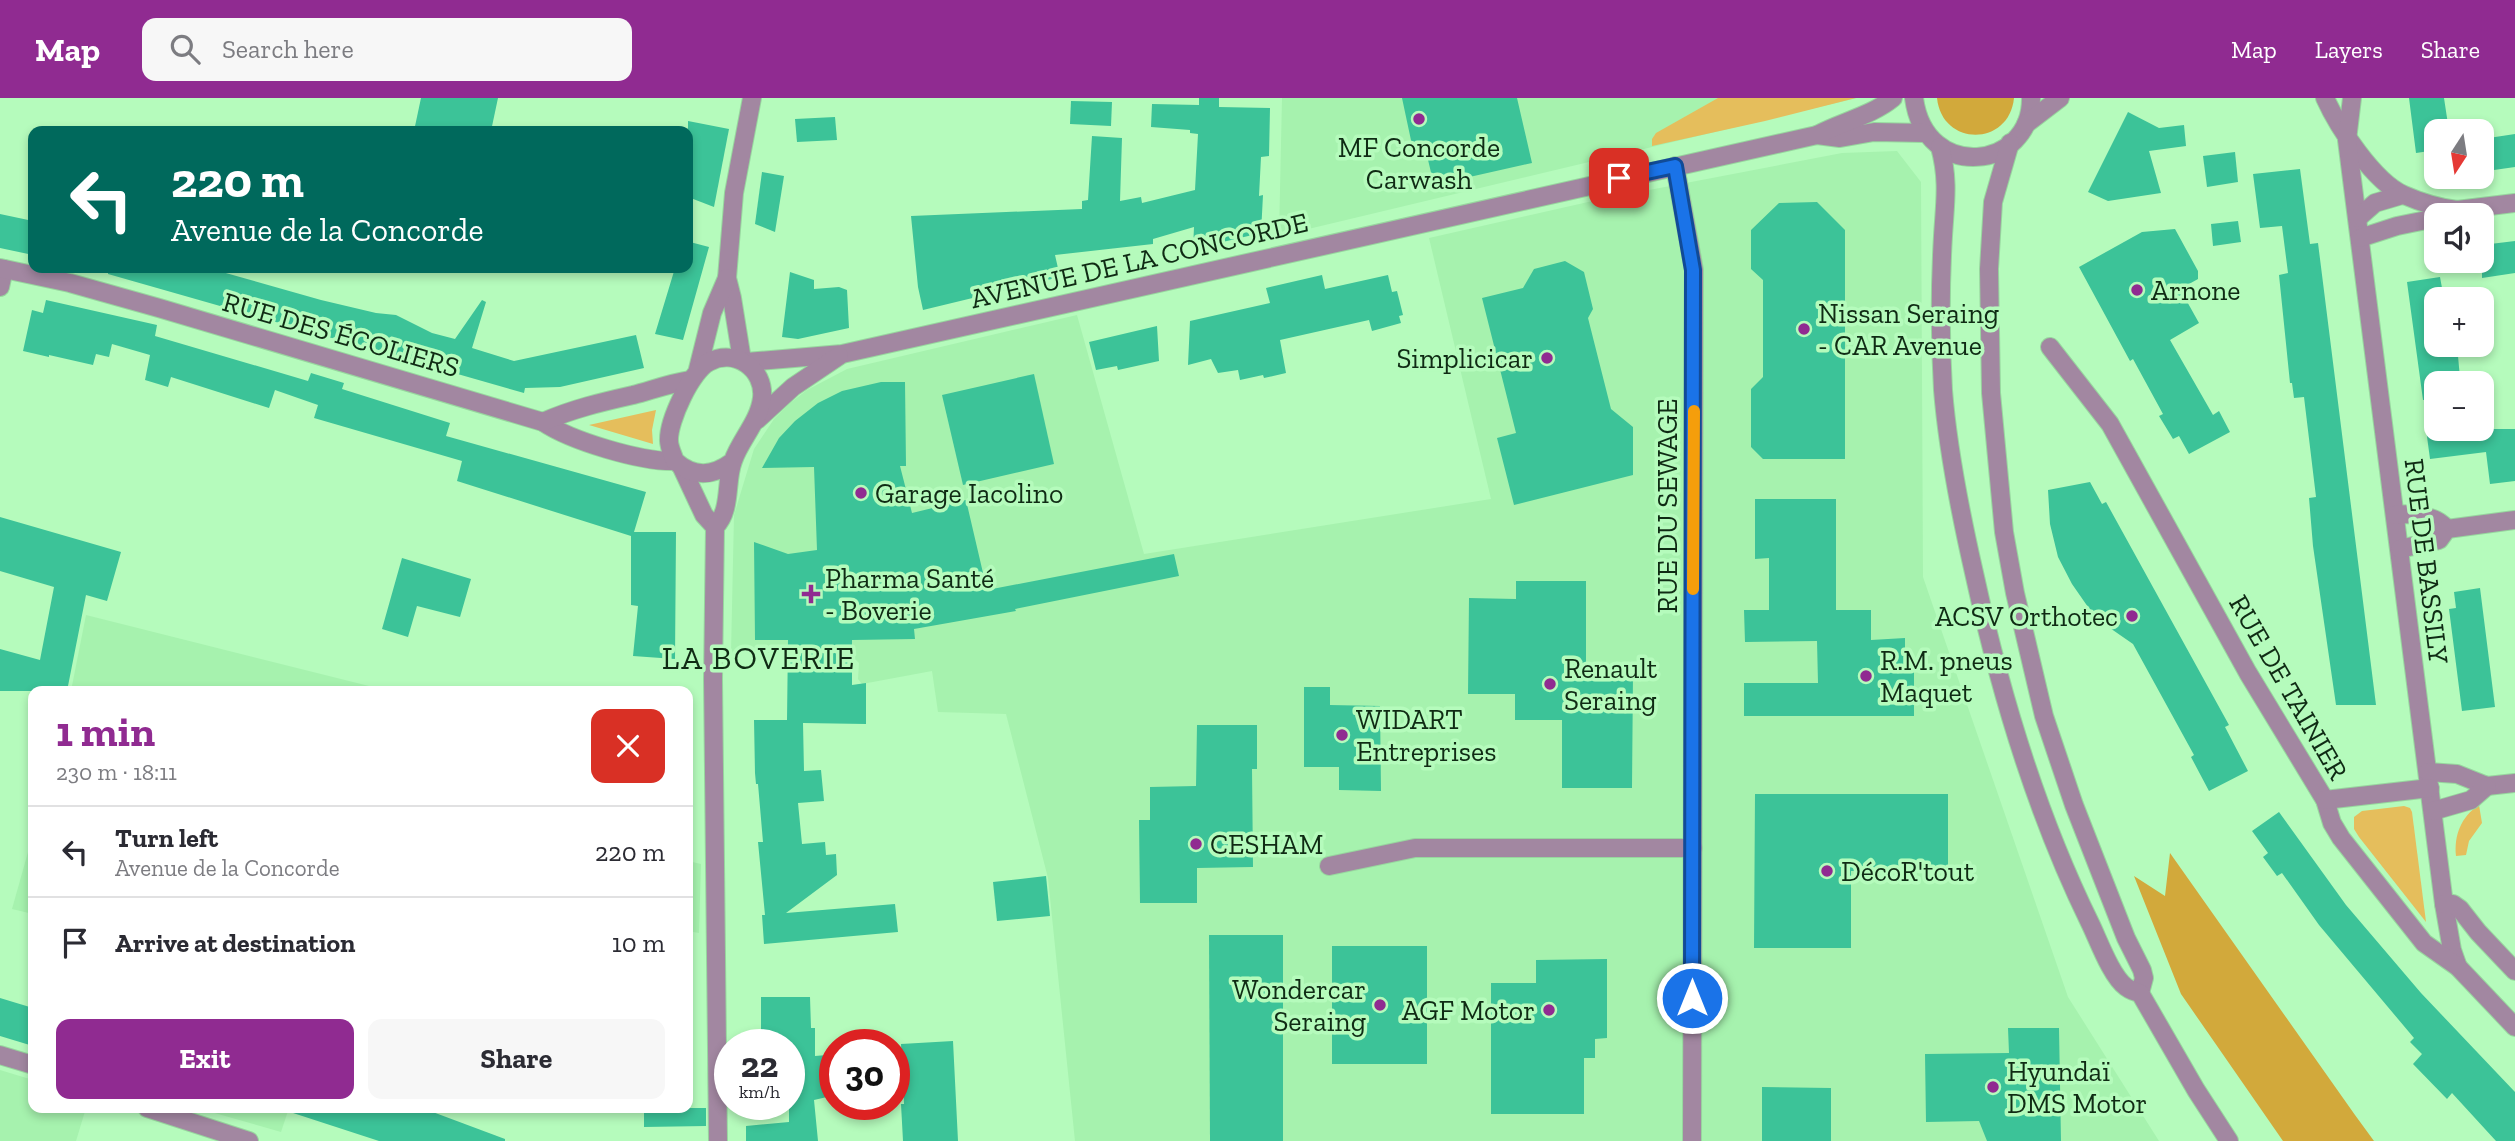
<!DOCTYPE html>
<html lang="en">
<head>
<meta charset="utf-8">
<style>
  body { margin:0; font-family:"Zilla Slab",serif; background:#f7f7f7; color:#2b2b33; height:100vh; display:flex; flex-direction:column; font-size:26px; white-space:nowrap }
  * { box-sizing:border-box; margin:0 }
  p { font-size:23px; color:#7c7c81 }
  .icon { flex:none; width:38px; height:38px; fill:none; stroke:currentColor; stroke-width:2; stroke-linecap:round; stroke-linejoin:round }
  .map { position:relative; flex:1; overflow:hidden }
  .panel { position:absolute; left:28px; top:588px; width:665px; height:427px; display:flex; flex-direction:column; background:#fff; border-radius:14px; box-shadow:0 4px 10px #0003 }
  .panel>* { flex:none }
  .top-card { position:absolute; left:28px; top:28px; width:665px; height:147px; border-radius:14px; box-shadow:0 4px 10px #0003; background:#00695c; color:#fff; overflow:hidden }
  .needle { width:46px; rotate:192deg }
  .fabs { position:absolute; left:2424px; top:21px; display:grid; gap:14px }
  .fabs a { display:grid; place-items:center; width:70px; height:70px; border-radius:14px; background:#fff; box-shadow:0 4px 10px #0003; font-size:35px }
  .speed { position:absolute; left:714px; top:931px; display:flex; gap:14px; font-size:35px; font-weight:700; text-align:center }
  .speed>* { display:grid; place-content:center; width:91px; height:91px; border-radius:50%; background:#fff; box-shadow:0 4px 10px #0003; line-height:1 }
  .speed small { font-size:18px; font-weight:400 }
  .speed .limit { border:10px solid #d22; background:#fff; color:#111 }
  .pin { position:absolute; display:grid; place-items:center; width:60px; height:60px; color:#fff; margin:-30px; border-radius:14px; box-shadow:0 4px 10px #0006 }
  .me { position:absolute; width:77px; margin:-38px; rotate:0deg; stroke-linejoin:round; filter:drop-shadow(0 0 5px #0008) }
  .turn { display:flex; align-items:center; gap:24px; height:147px; padding:0 28px; font-size:32px }
  .turn .icon { width:91px; height:91px; stroke-width:2.5 }
  .turn b { display:block; font-size:49px; line-height:60px }
  .round { display:grid; place-items:center; flex:none; width:74px; height:74px; border-radius:14px; background:#f7f7f7 }
  .headline { display:flex; align-items:center; justify-content:space-between; height:119px; padding:0 28px }
  h1 { font-size:42px; font-weight:800; line-height:52px; color:#902b91 }
  .primary-button { display:flex; gap:14px; margin-top:auto; padding:14px 28px }
  .primary-button a { flex:1; height:80px; border-radius:14px; background:#902b91; color:#fff; font-size:28px; font-weight:800; line-height:80px; text-align:center }
  .primary-button a+a { background:#f7f7f7; color:#2b2b33 }
  ul { padding:0; list-style:none }
  li { display:flex; align-items:center; gap:21px; height:91px; padding:0 28px; border-top:2px solid #e1e1e2 }
  li div { flex:1 }
  li b { display:block; font-size:26px }
  li em { font-style:normal }
  header { display:flex; align-items:center; gap:42px; box-sizing:border-box; height:98px; padding:0 35px; background:#902b91; color:#fff }
  header strong { font-size:33px }
  nav { display:flex; gap:38px; margin-inline-start:auto; font-size:24px }
  .search { width:490px; height:63px; background:#f7f7f7; display:flex; align-items:center; gap:18px; box-sizing:border-box; padding:0 24px; border-radius:14px; color:#7c7c81; font-size:26px }
  .map>svg:first-child { display:block }
  .built { fill:#a6f2ae }
  .green { fill:#e5be5c }
  .forest { fill:#d2a93b }
  .building { fill:#3cc398 }
  .lines { fill:none; stroke-linecap:round; stroke-linejoin:round }
  .minor-casing { stroke:#97d69e; stroke-width:20 }
  .tertiary-casing { stroke:#97d69e; stroke-width:20 }
  .minor { stroke:#a287a1; stroke-width:18 }
  .tertiary { stroke:#a287a1; stroke-width:18 }
  .route-casing { stroke:#114b97; stroke-width:18 }
  .route { stroke:#1a73e8; stroke-width:12 }
  .slow { stroke:#f59e0b; stroke-width:12 }
  .poi-dot { fill:#902b91; stroke:#b5fbbc; stroke-width:2.5 }
  .labels { text-anchor:middle; stroke-width:7; stroke-linejoin:round; paint-order:stroke }
  .poi-label { font-size:28px; fill:#0f2b14; stroke:#b5fbbc; text-anchor:start }
  .street-label { font-size:28px; fill:#0f2b14; stroke:#b5fbbc }
  .quarter-label { font-size:32px; letter-spacing:2px; fill:#0f2b14; stroke:#b5fbbc }
</style>
</head>
<body>
<header>
<strong>Map</strong>
<div class="search"><svg class="icon" aria-label="search" viewBox="0 0 24 24"><circle cx="10" cy="10" r="6"/><path d="M15 15l6 6"/></svg>Search here</div>
<nav><a>Map</a><a>Layers</a><a>Share</a></nav>
</header>
<div class="map">
<svg width="2515" height="1043" viewBox="0 0 2515 1043">
  <rect width="100%" height="100%" fill="#b5fbbc"/>
  <g class="built">
    <path d="M 1282,0 L 1857,0 L 1279,138 Z"/>
    <path d="M 1897,53 L 1921,84 L 1923,479 L 2068,899 L 2159,1043 L 1075,1043 L 1048,780 L 1006,616 L 938,614 L 932,573 L 862,586 L 858,581 L 859,565 L 854,560 L 820,555 L 731,555 L 734,417 L 754,351 L 774,321 L 789,306 L 807,292 L 847,271 L 1077,217 L 1144,456 L 1491,401 L 1429,140 L 1597,102 L 1842,55 Z"/>
    <path d="M 86,517 L 389,593 L 71,593 Z"/>
    <path d="M 28,754 L 33,754 L 33,816 L 12,811 Z"/>
    <path d="M 688,763 L 701,766 L 699,835 L 688,833 Z"/>
    <path d="M 0,972 L 33,982 L 33,1010 L 86,1010 L 76,1043 L 0,1043 Z"/>
    <path d="M 197,1010 L 289,1010 L 281,1034 Z"/>
  </g>
  <g class="green">
    <path d="M 1718,0 L 1856,0 L 1765,23 L 1652,48 L 1652,41 L 1656,35 Z"/>
    <path d="M 656,312 L 652,332 L 653,346 L 589,327 Z"/>
    <path d="M 2479,707 L 2482,725 L 2469,743 L 2466,757 L 2456,758 C 2454,737 2461,719 2479,707 Z"/>
    <path d="M 2404,708 L 2410,710 L 2412,714 L 2426,824 L 2359,739 L 2354,731 L 2354,719 L 2362,713 Z"/>
  </g>
  <g class="forest">
    <path d="M 1937,0 L 2014,0 C 2009,49 1942,49 1937,0 Z"/>
    <path d="M 2170,755 L 2355,1017 L 2374,1043 L 2283,1043 L 2181,896 L 2134,778 L 2165,798 Z"/>
  </g>
  <g class="building">
    <path d="M 421,0 L 498,0 L 491,33 L 414,33 Z"/>
    <path d="M 1199,0 L 1219,0 L 1219,9 L 1270,10 L 1269,58 L 1261,59 L 1259,98 L 1263,97 L 1261,135 L 1193,151 L 1194,129 L 1153,141 L 1153,146 L 1055,157 L 1060,179 L 923,212 L 918,189 L 911,118 L 1082,111 L 1082,103 L 1088,102 L 1092,38 L 1122,40 L 1120,103 L 1141,99 L 1142,105 L 1195,92 L 1198,36 L 1190,35 L 1190,32 L 1151,29 L 1152,6 L 1199,7 Z"/>
    <path d="M 1402,0 L 1517,0 L 1532,65 L 1434,87 L 1424,45 L 1412,47 Z"/>
    <path d="M 2409,0 L 2444,0 L 2449,33 L 2436,33 L 2436,52 L 2416,55 Z"/>
    <path d="M 1071,3 L 1112,4 L 1111,28 L 1070,26 Z"/>
    <path d="M 2128,14 L 2159,30 L 2184,27 L 2186,48 L 2149,53 L 2161,95 L 2108,103 L 2088,94 Z"/>
    <path d="M 835,19 L 837,42 L 797,44 L 795,21 Z"/>
    <path d="M 688,23 L 729,31 L 714,109 L 688,99 Z"/>
    <path d="M 2515,36 L 2515,69 L 2487,73 L 2486,66 L 2482,66 L 2482,41 Z"/>
    <path d="M 2235,54 L 2238,84 L 2207,89 L 2203,58 Z"/>
    <path d="M 2300,71 L 2310,146 L 2318,145 L 2376,607 L 2336,607 L 2313,448 L 2309,400 L 2316,399 L 2304,299 L 2294,300 L 2292,285 L 2290,285 L 2279,177 L 2288,175 L 2282,128 L 2260,130 L 2253,76 Z"/>
    <path d="M 762,74 L 784,78 L 775,134 L 755,126 Z"/>
    <path d="M 1817,104 L 1845,132 L 1845,361 L 1763,361 L 1751,349 L 1751,291 L 1763,279 L 1763,182 L 1751,171 L 1751,132 L 1779,105 Z"/>
    <path d="M 0,116 L 33,123 L 33,157 L 0,150 Z"/>
    <path d="M 2238,123 L 2241,144 L 2213,148 L 2211,126 Z"/>
    <path d="M 2175,131 L 2198,173 L 2198,181 L 2180,191 L 2199,225 L 2170,242 L 2213,317 L 2219,313 L 2230,334 L 2189,356 L 2179,338 L 2173,341 L 2159,318 L 2163,316 L 2133,261 L 2130,263 L 2079,169 L 2142,134 Z"/>
    <path d="M 2515,143 L 2515,175 L 2482,180 L 2482,147 Z"/>
    <path d="M 690,144 L 709,149 L 683,242 L 655,236 L 675,170 L 688,170 L 688,152 Z"/>
    <path d="M 1565,163 L 1584,174 L 1593,211 L 1588,220 L 1611,311 L 1633,329 L 1633,377 L 1514,407 L 1497,340 L 1516,335 L 1482,200 L 1523,190 L 1534,171 Z"/>
    <path d="M 108,170 L 208,170 L 321,202 L 376,215 L 396,217 L 432,235 L 455,241 L 482,202 L 486,204 L 472,250 L 514,263 L 636,237 L 644,270 L 560,289 L 525,290 L 524,295 L 108,176 Z"/>
    <path d="M 790,174 L 814,182 L 814,191 L 839,189 L 847,192 L 849,230 L 798,241 L 782,239 Z"/>
    <path d="M 1322,177 L 1325,191 L 1388,177 L 1392,194 L 1397,193 L 1403,217 L 1399,218 L 1401,225 L 1372,233 L 1369,222 L 1280,242 L 1286,275 L 1264,280 L 1263,277 L 1240,282 L 1238,272 L 1218,275 L 1211,261 L 1188,267 L 1190,223 L 1270,205 L 1266,190 Z"/>
    <path d="M 2440,179 L 2444,201 L 2436,201 L 2436,256 L 2450,255 L 2450,259 L 2458,258 L 2460,280 L 2453,281 L 2453,285 L 2436,285 L 2436,301 L 2423,302 L 2407,184 Z"/>
    <path d="M 46,202 L 157,227 L 155,238 L 308,283 L 311,275 L 344,285 L 342,291 L 450,325 L 446,338 L 646,394 L 634,434 L 676,434 L 675,561 L 633,558 L 638,508 L 631,507 L 631,438 L 457,383 L 462,363 L 314,320 L 318,307 L 275,292 L 269,310 L 171,279 L 168,289 L 145,282 L 150,257 L 112,246 L 109,259 L 96,256 L 93,267 L 49,257 L 49,259 L 23,253 L 32,212 L 43,215 Z"/>
    <path d="M 1157,228 L 1159,263 L 1118,272 L 1117,268 L 1096,272 L 1089,244 Z"/>
    <path d="M 1034,276 L 1054,366 L 963,387 L 942,297 Z"/>
    <path d="M 881,284 L 905,284 L 906,368 L 900,368 L 912,415 L 966,402 L 987,492 L 1174,456 L 1179,478 L 1015,511 L 1016,513 L 914,531 L 915,541 L 852,542 L 852,587 L 866,585 L 866,626 L 803,625 L 804,673 L 821,672 L 824,703 L 798,705 L 802,746 L 825,744 L 826,757 L 836,756 L 837,777 L 786,815 L 895,806 L 898,834 L 764,846 L 762,817 L 765,817 L 758,744 L 763,744 L 758,686 L 756,686 L 755,675 L 754,622 L 787,622 L 788,542 L 755,542 L 754,444 L 788,456 L 817,452 L 814,369 L 762,370 L 779,340 L 795,323 L 818,305 L 842,293 Z"/>
    <path d="M 2426,331 L 2515,331 L 2515,383 L 2490,386 L 2486,354 L 2430,361 Z"/>
    <path d="M 2090,384 L 2102,406 L 2106,404 L 2229,627 L 2225,629 L 2248,673 L 2209,693 L 2191,659 L 2194,657 L 2133,546 L 2107,528 L 2088,509 L 2072,486 L 2058,459 L 2050,426 L 2048,392 Z"/>
    <path d="M 1755,401 L 1836,401 L 1836,512 L 1871,512 L 1871,542 L 1905,540 L 1905,572 L 1914,572 L 1914,618 L 1744,618 L 1744,585 L 1818,585 L 1817,543 L 1745,544 L 1744,512 L 1769,512 L 1769,460 L 1755,461 Z"/>
    <path d="M 0,419 L 121,454 L 107,503 L 86,497 L 67,593 L 0,593 L 0,551 L 40,562 L 54,489 L 0,473 Z"/>
    <path d="M 402,460 L 471,481 L 460,519 L 417,508 L 408,539 L 382,531 Z"/>
    <path d="M 1516,483 L 1586,483 L 1586,576 L 1633,576 L 1632,690 L 1562,690 L 1562,622 L 1515,622 L 1515,596 L 1468,596 L 1469,500 L 1516,501 Z"/>
    <path d="M 2480,490 L 2495,609 L 2462,613 L 2449,511 L 2456,510 L 2454,494 Z"/>
    <path d="M 1304,589 L 1330,589 L 1330,607 L 1380,608 L 1381,693 L 1339,692 L 1339,669 L 1304,669 Z"/>
    <path d="M 1197,627 L 1257,627 L 1257,671 L 1252,671 L 1253,769 L 1197,770 L 1197,805 L 1140,805 L 1139,722 L 1150,722 L 1150,689 L 1196,688 Z"/>
    <path d="M 1755,696 L 1948,696 L 1948,773 L 1851,773 L 1851,850 L 1754,850 Z"/>
    <path d="M 2279,714 L 2346,807 L 2421,895 L 2515,994 L 2515,1043 L 2496,1043 L 2452,995 L 2447,1001 L 2413,966 L 2422,956 L 2410,944 L 2414,940 L 2319,827 L 2282,775 L 2277,778 L 2263,759 L 2268,755 L 2252,733 Z"/>
    <path d="M 1046,778 L 1050,818 L 997,823 L 993,784 Z"/>
    <path d="M 1209,837 L 1283,837 L 1283,1043 L 1210,1043 Z"/>
    <rect x="1332" y="848" width="95" height="118"/>
    <path d="M 1607,861 L 1607,940 L 1595,941 L 1595,960 L 1584,960 L 1584,1016 L 1491,1016 L 1491,885 L 1536,885 L 1536,862 Z"/>
    <path d="M 761,899 L 810,899 L 811,930 L 815,930 L 815,958 L 827,957 L 827,999 L 814,1002 L 818,1043 L 746,1043 L 746,1028 L 789,1024 L 789,947 L 761,947 Z"/>
    <path d="M 0,900 L 33,910 L 33,948 L 0,938 Z"/>
    <path d="M 2008,930 L 2059,930 L 2061,1043 L 1987,1043 L 1979,1023 L 1926,1024 L 1925,956 L 2009,955 Z"/>
    <path d="M 953,943 L 958,1043 L 903,1043 L 901,1006 L 904,1006 L 901,946 Z"/>
    <path d="M 1762,989 L 1831,990 L 1831,1043 L 1762,1043 Z"/>
    <path d="M 290,1010 L 422,1010 L 505,1041 L 505,1043 L 379,1043 L 290,1014 Z"/>
    <path d="M 644,1010 L 706,1010 L 706,1028 L 644,1029 Z"/>
  </g>
  <g class="lines">
    <g class="minor-casing">
      <g id="minor">
        <path d="M 2325,0 C 2338,29 2374,84 2404,97 C 2420,104 2440,110 2457,112"/>
        <path d="M 2352,0 L 2347,42 L 2444,806 L 2452,852 L 2458,869"/>
        <path d="M 1675,68 L 1694,172 L 1692,1043"/>
        <path d="M 2446,117 L 2457,112 L 2515,105"/>
        <path d="M 2358,120 L 2375,105 L 2402,97"/>
        <path d="M 2360,140 L 2397,128 L 2436,120"/>
        <path d="M 0,189 L 4,171"/>
        <path d="M 2050,249 L 2110,326 L 2248,575 L 2325,702 L 2332,725 L 2341,740 L 2424,845 L 2458,869 L 2515,929"/>
        <path d="M 2395,417 C 2413,415 2436,417 2447,431"/>
        <path d="M 2400,451 L 2439,442 L 2447,431 L 2515,422"/>
        <path d="M 2428,674 L 2457,676 L 2487,688 L 2515,685"/>
        <path d="M 2325,702 L 2430,690"/>
        <path d="M 2433,713 L 2471,702 L 2487,688"/>
        <path d="M 1329,768 L 1415,750 L 1693,750"/>
        <path d="M 2444,806 L 2453,806 L 2460,811 L 2478,834 L 2515,873"/>
      </g>
    </g>
    <g class="tertiary-casing">
      <g id="tertiary">
        <path d="M 1914,0 C 1925,85 2032,72 2031,0"/>
        <path d="M 2026,26 L 2060,0"/>
        <path d="M 1817,37 L 1840,40 L 1874,34 L 1925,35"/>
        <path d="M 2010,45 L 1993,104 L 1989,171 L 1991,295 L 2004,434 L 2015,495 L 2044,618 L 2074,707 L 2126,840 L 2142,872 L 2144,880 L 2140,895"/>
        <path d="M 1940,49 C 1949,82 1945,105 1943,138 C 1940,189 1940,241 1943,292 C 1948,355 1961,418 1975,479 C 2001,598 2036,715 2090,825 C 2098,841 2111,878 2126,889 C 2130,892 2135,894 2140,895 L 2196,992 L 2229,1043"/>
        <path d="M 0,170 L 70,185 L 159,210 L 543,324 C 571,343 641,364 675,363"/>
        <path d="M 742,262 L 732,200 L 727,180 L 734,95 L 752,0"/>
        <path d="M 746,264 L 842,256 L 1817,37 C 1841,24 1873,17 1893,0"/>
        <path d="M 698,271 L 712,215 L 727,180"/>
        <path d="M 757,322 L 793,289 L 839,258"/>
        <path d="M 543,324 C 572,311 602,304 633,297 C 652,292 671,285 691,282"/>
        <path d="M 682,370 L 704,417 L 715,429"/>
        <path d="M 0,957 L 33,967"/>
        <path d="M 147,1010 L 249,1043"/>
        <path d="M 718,1043 L 713,581 L 715,429 C 732,412 725,384 733,363 C 740,342 759,324 762,300 C 765,271 735,250 709,264 C 692,272 668,323 669,343 C 669,349 673,357 675,363 C 694,380 713,378 732,364"/>
      </g>
    </g>
    <use href="#minor" class="minor"/>
    <use href="#tertiary" class="tertiary"/>
  </g>
  <g class="lines">
    <g class="route-casing">
      <path id="route" d="M 1619,80 L 1675,68 L 1693,172 L 1692,900"/>
    </g>
    <use href="#route" class="route"/>
    <path class="slow" d="M 1693,491 L 1694,313"/>
  </g>
  <g class="poi-dot">
    <circle cx="1419" cy="21" r="7"/>
    <circle cx="2137" cy="192" r="7"/>
    <circle cx="1804" cy="231" r="7"/>
    <circle cx="1547" cy="260" r="7"/>
    <circle cx="861" cy="395" r="7"/>
    <path d="M807.5 485.5h7v7h7v7h-7v7h-7v-7h-7v-7h7z"/>
    <circle cx="2132" cy="518" r="7"/>
    <circle cx="1866" cy="578" r="7"/>
    <circle cx="1550" cy="586" r="7"/>
    <circle cx="1342" cy="637" r="7"/>
    <circle cx="1196" cy="746" r="7"/>
    <circle cx="1827" cy="773" r="7"/>
    <circle cx="1380" cy="907" r="7"/>
    <circle cx="1549" cy="912" r="7"/>
    <circle cx="1993" cy="989" r="7"/>
  </g>
  <g class="labels">
    <g class="poi-label">
      <text x="1419" y="59" text-anchor="middle">MF Concorde<tspan x="1419" dy="32">Carwash</tspan></text>
      <text x="2151" y="202">Arnone</text>
      <text x="1818" y="225">Nissan Seraing<tspan x="1818" dy="32">- CAR Avenue</tspan></text>
      <text x="1533" y="270" text-anchor="end">Simplicicar</text>
      <text x="875" y="405">Garage Iacolino</text>
      <text x="825" y="490">Pharma Santé<tspan x="825" dy="32">- Boverie</tspan></text>
      <text x="2118" y="528" text-anchor="end">ACSV Orthotec</text>
      <text x="1880" y="572">R.M. pneus<tspan x="1880" dy="32">Maquet</tspan></text>
      <text x="1564" y="580">Renault<tspan x="1564" dy="32">Seraing</tspan></text>
      <text x="1356" y="631">WIDART<tspan x="1356" dy="32">Entreprises</tspan></text>
      <text x="1210" y="756">CESHAM</text>
      <text x="1841" y="783">DécoR'tout</text>
      <text x="1366" y="901" text-anchor="end">Wondercar<tspan x="1366" dy="32">Seraing</tspan></text>
      <text x="1535" y="922" text-anchor="end">AGF Motor</text>
      <text x="2007" y="983">Hyundaï<tspan x="2007" dy="32">DMS Motor</tspan></text>
    </g>
    <g class="street-label">
      <text transform="translate(1139 162) rotate(-13)" y="10">AVENUE DE LA CONCORDE</text>
      <text transform="translate(341 236) rotate(16)" y="10">RUE DES ÉCOLIERS</text>
      <text transform="translate(1667 408) rotate(-90)" y="10">RUE DU SEWAGE</text>
      <text transform="translate(2427 463) rotate(83)" y="10">RUE DE BASSILY</text>
      <text transform="translate(2289 589) rotate(60)" y="10">RUE DE TAINIER</text>
    </g>
    <g class="quarter-label">
      <text x="759" y="571">LA BOVERIE</text>
    </g>
  </g>
</svg>
<div class="fabs">
<a><svg class="needle" viewBox="-14 -14 28 28"><path d="M0-13l5 13h-10z" fill="#e53935"/><path d="M0 13l5-13h-10z" fill="#7c7c81"/></svg></a>
<a><svg class="icon" aria-label="sound" viewBox="0 0 24 24"><path d="M4 9h4l5-4v14l-5-4H4zM17 9q2 3 0 6"/></svg></a>
<a>+</a>
<a>−</a>
</div>
<div class="speed"><div>22<small>km/h</small></div><div class="limit">30</div></div>
<div class="pin" style="left:1619px;top:80px;background:#d93025"><svg class="icon" aria-label="arrive" viewBox="0 0 24 24"><path d="M6 21V4h12l-3 4 3 4H6"/></svg></div>
<svg class="me" style="left:1692px;top:900px" viewBox="-20 -20 40 40"><circle r="17" fill="#1a73e8" stroke="#fff" stroke-width="3"/><path d="M0-11L8 9 0 5-8 9z" fill="#fff"/></svg>
<div class="top-card">
<div class="turn"><svg class="icon" aria-label="left" viewBox="0 0 24 24"><path d="M17 20v-9H6M10 6l-5 5 5 5"/></svg><div><b>220 m</b>Avenue de la Concorde</div></div>
</div>
<section class="panel">
<div class="headline"><div><h1>1 min</h1><p>230 m · 18:11</p></div><a class="round" style="background:#d93025;color:#fff"><svg class="icon" aria-label="close" viewBox="0 0 24 24"><path d="M6 6l12 12M18 6L6 18"/></svg></a></div>
<ul>
<li><svg class="icon" aria-label="left" viewBox="0 0 24 24"><path d="M17 20v-9H6M10 6l-5 5 5 5"/></svg><div><b>Turn left</b><p>Avenue de la Concorde</p></div><em>220 m</em></li>
<li><svg class="icon" aria-label="arrive" viewBox="0 0 24 24"><path d="M6 21V4h12l-3 4 3 4H6"/></svg><div><b>Arrive at destination</b></div><em>10 m</em></li>
</ul>
<div class="primary-button"><a>Exit</a><a>Share</a></div>
</section>
</div>
</body>
</html>
